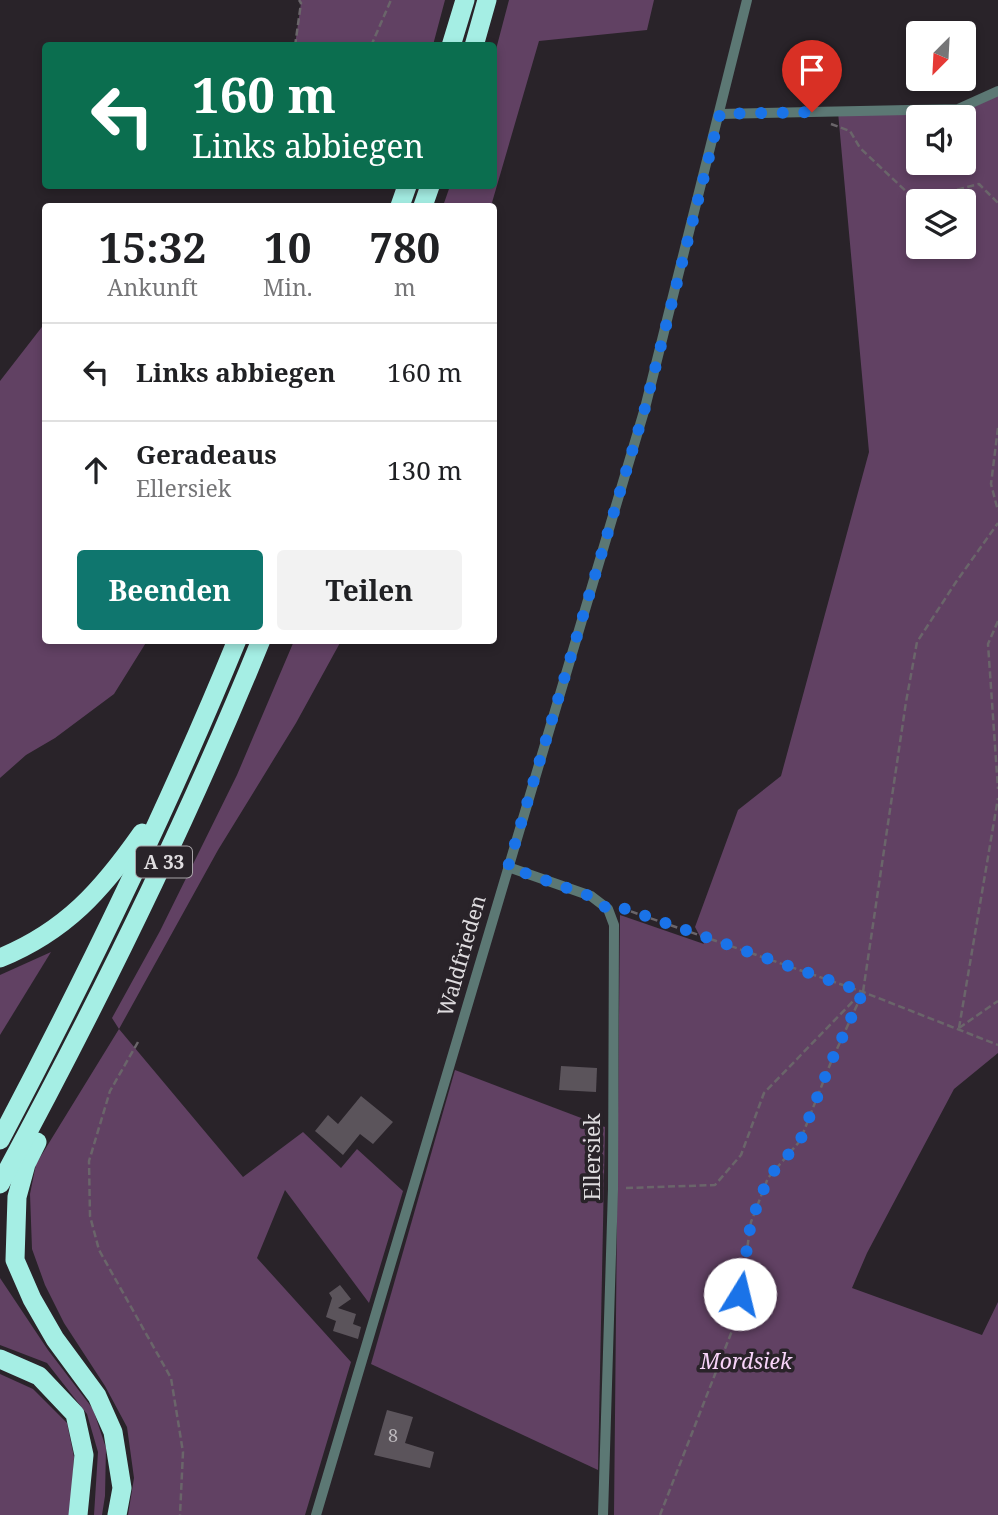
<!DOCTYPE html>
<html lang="de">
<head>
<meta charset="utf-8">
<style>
  body { margin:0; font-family:"Noto Serif",serif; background:#f2f2f2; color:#202124; height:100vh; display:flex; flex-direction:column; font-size:26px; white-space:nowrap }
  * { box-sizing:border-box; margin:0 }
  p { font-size:23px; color:#757577 }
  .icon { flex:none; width:38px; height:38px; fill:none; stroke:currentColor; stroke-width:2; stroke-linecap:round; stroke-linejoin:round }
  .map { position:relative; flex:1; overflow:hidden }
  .details { position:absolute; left:42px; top:203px; width:455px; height:441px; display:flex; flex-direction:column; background:#fff; border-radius:7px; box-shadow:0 4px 10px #0003 }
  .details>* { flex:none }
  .hud { position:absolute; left:42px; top:42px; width:455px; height:147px; border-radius:7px; box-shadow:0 4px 10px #0003; background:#0b6e4f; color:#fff; overflow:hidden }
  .needle { width:46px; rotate:204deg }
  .buttons { position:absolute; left:906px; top:21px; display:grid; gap:14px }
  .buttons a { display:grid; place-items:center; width:70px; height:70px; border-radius:7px; background:#fff; box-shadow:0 4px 10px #0003; font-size:35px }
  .pin { position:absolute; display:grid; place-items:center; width:60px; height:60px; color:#fff; margin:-72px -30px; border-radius:50% 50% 50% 0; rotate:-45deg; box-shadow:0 0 7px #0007 }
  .pin .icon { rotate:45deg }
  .me { position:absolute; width:77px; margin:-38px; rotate:9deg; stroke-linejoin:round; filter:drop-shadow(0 0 5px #0008) }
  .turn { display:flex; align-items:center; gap:24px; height:147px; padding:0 35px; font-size:32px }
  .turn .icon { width:91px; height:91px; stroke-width:2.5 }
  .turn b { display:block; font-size:49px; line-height:60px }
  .eta { display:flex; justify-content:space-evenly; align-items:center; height:119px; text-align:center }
  .eta b { font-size:42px; font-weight:700; line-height:49px }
  .primary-button { display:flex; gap:14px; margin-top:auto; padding:14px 35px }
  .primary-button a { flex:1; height:80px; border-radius:7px; background:#0f766e; color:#fff; font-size:28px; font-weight:700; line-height:80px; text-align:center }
  .primary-button a+a { background:#f2f2f2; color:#202124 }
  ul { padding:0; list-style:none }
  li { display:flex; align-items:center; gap:21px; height:98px; padding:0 35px; border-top:2px solid #e0e0e0 }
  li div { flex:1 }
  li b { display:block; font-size:26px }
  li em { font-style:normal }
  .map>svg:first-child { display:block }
  .green { fill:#614163; fill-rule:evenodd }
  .building { fill:#5b545b }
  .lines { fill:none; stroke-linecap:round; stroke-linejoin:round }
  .path { stroke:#6a656a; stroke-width:2.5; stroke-dasharray:7 3.5; stroke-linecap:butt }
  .street { stroke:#5c7874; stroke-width:10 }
  .highway { stroke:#a5eee4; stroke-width:19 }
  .route { stroke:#1a73e8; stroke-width:12; stroke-dasharray:0 21.6 }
  .labels { text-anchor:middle; stroke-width:7; stroke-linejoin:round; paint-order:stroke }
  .number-label { font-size:18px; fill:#bebabe }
  .shield { fill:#292329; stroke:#a8a4a8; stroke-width:2 }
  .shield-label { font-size:19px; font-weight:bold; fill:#dfdcdf }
  .street-label { font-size:21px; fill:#dfdcdf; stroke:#292329 }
  .park-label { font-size:21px; font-style:italic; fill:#f8d4f9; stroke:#292329 }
</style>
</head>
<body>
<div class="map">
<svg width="998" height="1515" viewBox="0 0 998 1515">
  <rect width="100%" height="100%" fill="#292329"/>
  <g class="green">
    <path d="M 299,0 L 445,0 L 433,45 L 295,45 L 301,3 Z"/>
    <path d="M 509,0 L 654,0 L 647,30 L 539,41 L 491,206 L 443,206 L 450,186 L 494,186 L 494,57 Z"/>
    <path d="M 998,91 L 998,1053 L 954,1089 L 867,1253 L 852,1288 L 982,1335 L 998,1302 L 998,1515 L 614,1515 L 620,915 L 704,944 L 695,927 L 738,810 L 781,776 L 869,452 L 838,112 L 958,109 ZM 919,117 L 964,117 L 964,163 L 919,163 ZM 919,201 L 964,201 L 964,247 L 919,247 Z"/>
    <path d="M 45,323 L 46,640 L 147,641 L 114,694 L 55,738 L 26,755 L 0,778 L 0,381 Z"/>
    <path d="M 294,641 L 341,641 L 296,723 L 218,850 L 119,1029 L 243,1177 L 303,1132 L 341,1168 L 357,1149 L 403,1191 L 369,1303 L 285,1190 L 257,1258 L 351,1362 L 305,1515 L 128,1515 L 134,1478 L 127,1427 L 105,1386 L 64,1323 L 45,1285 L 32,1249 L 30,1194 L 36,1164 L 119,1029 L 112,1018 L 160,931 L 237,775 Z"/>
    <path d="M 51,952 L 0,1035 L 0,975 Z"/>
    <path d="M 455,1070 L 605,1127 L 598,1470 L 371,1364 Z"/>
    <path d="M 0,1278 L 48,1350 L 93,1409 L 106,1448 L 105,1496 L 102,1515 L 94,1515 L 98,1452 L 87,1414 L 47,1363 L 0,1345 Z"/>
    <path d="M 0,1374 L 33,1389 L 67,1423 L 74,1457 L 70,1515 L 0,1515 Z"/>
  </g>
  <g class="building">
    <path d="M 561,1066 L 597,1068 L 596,1092 L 559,1090 Z"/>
    <path d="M 361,1096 L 393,1122 L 373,1144 L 360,1134 L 343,1155 L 315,1131 L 328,1115 L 338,1124 Z"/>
    <path d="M 340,1285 L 351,1299 L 338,1308 L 356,1314 L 353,1324 L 361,1327 L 358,1339 L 333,1331 L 336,1321 L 326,1317 L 332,1298 L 329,1293 Z"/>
    <path d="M 387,1410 L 413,1417 L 405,1443 L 434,1452 L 430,1468 L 374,1455 Z"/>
  </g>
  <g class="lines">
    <g class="path">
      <path d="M 295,46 L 301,3 L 299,0"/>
      <path d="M 371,46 L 391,0"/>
      <path d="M 831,124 L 850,131 L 860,148 L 909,194 L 921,199 L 979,184 L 998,203"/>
      <path d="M 998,428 L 991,484 L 998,511"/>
      <path d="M 998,621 L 988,644 L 998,789"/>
      <path d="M 621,908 L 863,992 L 998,1045"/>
      <path d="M 959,1028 L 998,798"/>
      <path d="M 959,1028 L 998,1001"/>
      <path d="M 138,1042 L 110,1091 L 89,1161 L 90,1216 L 99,1250 L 171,1378 L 183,1452 L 180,1515"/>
      <path d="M 626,1188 L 715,1185 L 741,1155 L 764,1093 L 860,994"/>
      <path d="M 660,1515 L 737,1318 L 751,1222 L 768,1178 L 800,1141 L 831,1062 L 863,992 L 906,702 L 917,642 L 956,582 L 998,523"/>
    </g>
    <g class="street">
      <path d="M 720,114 L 958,109 L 998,91"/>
      <path d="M 508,867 L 591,896 L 608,909 L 614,925 L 613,1189 L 603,1515"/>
      <path d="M 316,1515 L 645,408 L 747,0"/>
    </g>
    <g class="highway">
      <path d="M 451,46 L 465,0"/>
      <path d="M 474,46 L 487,0"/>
      <path d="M 400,206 L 407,186"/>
      <path d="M 423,206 L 430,186"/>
      <path d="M 0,958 C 66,931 102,890 142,833"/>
      <path d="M 0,1140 C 86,977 167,811 237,640"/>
      <path d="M 37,1142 L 26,1164 L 17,1197 L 15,1260 L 32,1299 L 55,1339 L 97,1396 L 113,1432 L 122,1488 L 117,1515"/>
      <path d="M 0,1184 C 96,1007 185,827 261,640"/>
      <path d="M 0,1359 L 39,1376 L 75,1414 L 84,1455 L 78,1515"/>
    </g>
  </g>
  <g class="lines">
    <path class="route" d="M 740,1294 L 751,1222 L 768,1178 L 800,1141 L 831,1062 L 863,992 L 617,906 L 608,909 L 590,896 L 508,867 L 645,408 L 720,114 L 812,112"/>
  </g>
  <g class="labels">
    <g class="number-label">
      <text x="393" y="1442">8</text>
    </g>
    <rect class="shield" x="136" y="846.5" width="56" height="31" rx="5"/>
    <g class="shield-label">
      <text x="164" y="869">A 33</text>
    </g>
    <g class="street-label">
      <text transform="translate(462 956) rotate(-74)" y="7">Waldfrieden</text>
      <text transform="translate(593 1157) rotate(-90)" y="7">Ellersiek</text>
    </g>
    <g class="park-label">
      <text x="746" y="1369">Mordsiek</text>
    </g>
  </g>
</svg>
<div class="buttons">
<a><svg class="needle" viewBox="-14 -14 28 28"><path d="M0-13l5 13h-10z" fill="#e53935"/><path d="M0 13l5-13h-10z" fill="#757577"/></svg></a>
<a><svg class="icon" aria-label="sound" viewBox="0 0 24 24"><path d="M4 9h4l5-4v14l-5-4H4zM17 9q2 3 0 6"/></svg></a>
<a><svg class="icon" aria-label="layers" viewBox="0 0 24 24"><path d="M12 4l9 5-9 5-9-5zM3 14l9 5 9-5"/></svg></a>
</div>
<div class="pin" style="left:812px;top:112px;background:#d93025"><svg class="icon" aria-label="arrive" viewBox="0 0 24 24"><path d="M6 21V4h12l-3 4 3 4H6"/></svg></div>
<svg class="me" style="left:740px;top:1294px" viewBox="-20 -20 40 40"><circle r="19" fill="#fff"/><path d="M0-13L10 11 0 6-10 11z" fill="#1a73e8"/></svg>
<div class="hud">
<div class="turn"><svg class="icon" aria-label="left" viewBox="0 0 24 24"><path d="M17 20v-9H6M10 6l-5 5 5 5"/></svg><div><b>160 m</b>Links abbiegen</div></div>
</div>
<section class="details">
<div class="eta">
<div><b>15:32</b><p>Ankunft</p></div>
<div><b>10</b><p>Min.</p></div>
<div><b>780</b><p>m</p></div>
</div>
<ul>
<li><svg class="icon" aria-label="left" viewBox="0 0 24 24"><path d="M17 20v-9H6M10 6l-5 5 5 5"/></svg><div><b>Links abbiegen</b></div><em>160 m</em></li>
<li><svg class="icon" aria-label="ahead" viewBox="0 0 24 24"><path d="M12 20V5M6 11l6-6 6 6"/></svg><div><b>Geradeaus</b><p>Ellersiek</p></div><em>130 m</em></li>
</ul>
<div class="primary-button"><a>Beenden</a><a>Teilen</a></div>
</section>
</div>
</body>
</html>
